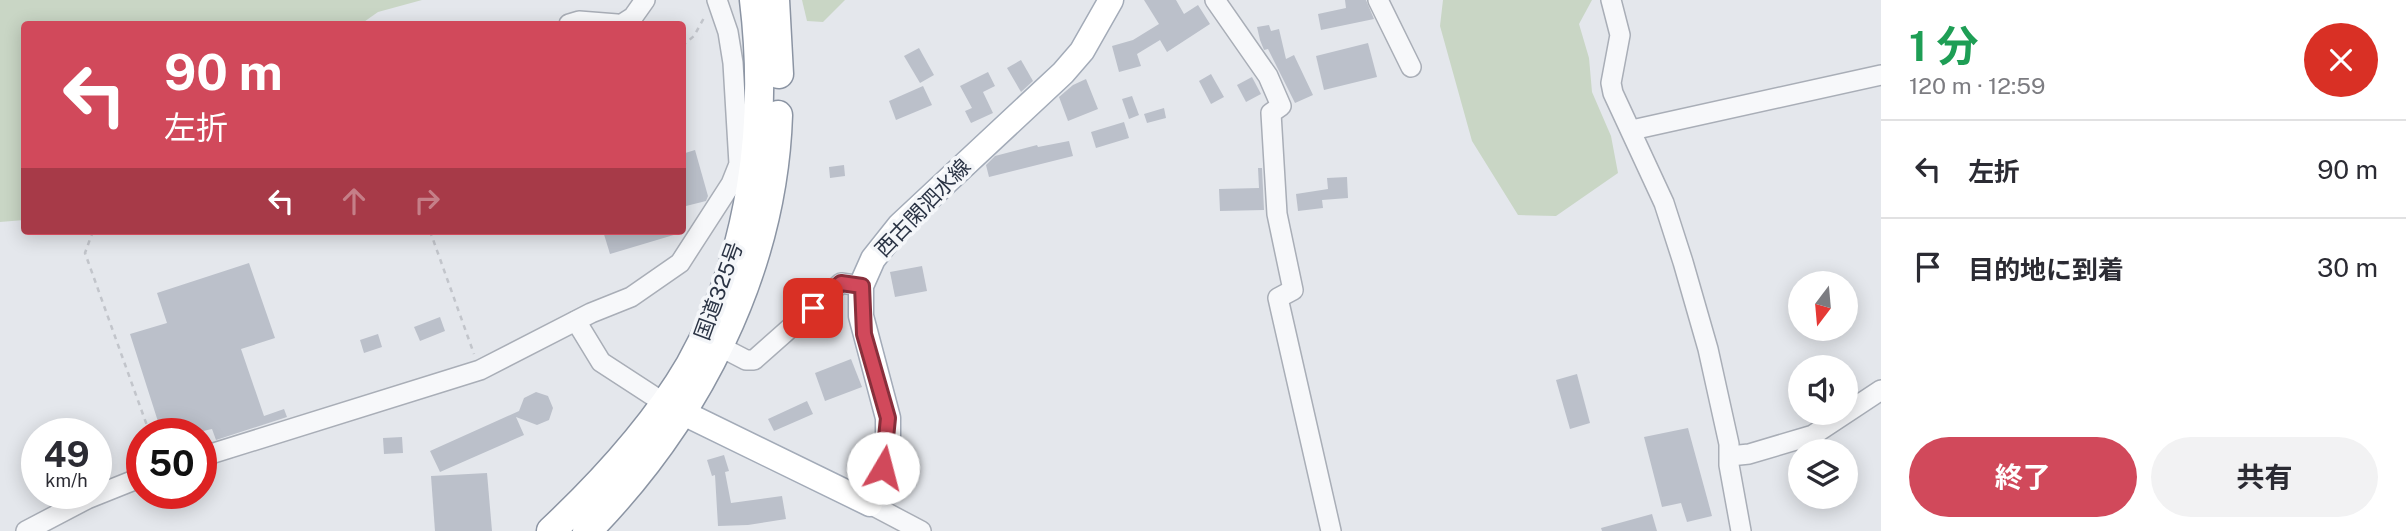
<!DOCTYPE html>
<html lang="ja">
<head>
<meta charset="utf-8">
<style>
  body { margin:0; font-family:"Public Sans","Noto Sans JP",sans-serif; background:#f2f2f3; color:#2b2b33; height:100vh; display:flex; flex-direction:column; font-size:26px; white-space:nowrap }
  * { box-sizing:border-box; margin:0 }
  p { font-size:23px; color:#7c7c81 }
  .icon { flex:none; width:38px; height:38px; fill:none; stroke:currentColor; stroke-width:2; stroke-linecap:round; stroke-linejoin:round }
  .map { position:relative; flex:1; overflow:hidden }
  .panel { display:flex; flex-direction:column; background:#fff; width:525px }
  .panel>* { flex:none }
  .banner { position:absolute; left:21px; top:21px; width:665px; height:214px; border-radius:7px; box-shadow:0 4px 18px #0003; background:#d1495b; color:#fff; overflow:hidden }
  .needle { width:46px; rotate:196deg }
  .fabs { position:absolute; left:1788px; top:271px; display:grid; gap:14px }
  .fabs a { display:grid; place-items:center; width:70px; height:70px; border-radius:50%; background:#fff; box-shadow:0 4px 18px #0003; font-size:35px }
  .speed { position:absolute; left:21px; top:418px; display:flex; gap:14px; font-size:35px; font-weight:700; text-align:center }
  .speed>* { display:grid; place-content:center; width:91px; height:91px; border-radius:50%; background:#fff; box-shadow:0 4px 18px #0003; line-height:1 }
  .speed small { font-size:18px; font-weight:400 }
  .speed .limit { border:10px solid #d22; background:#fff; color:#111 }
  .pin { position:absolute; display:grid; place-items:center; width:60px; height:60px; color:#fff; margin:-30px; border-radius:14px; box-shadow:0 4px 10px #0006 }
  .me { position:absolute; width:77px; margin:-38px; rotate:8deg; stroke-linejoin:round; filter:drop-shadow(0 0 5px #0008) }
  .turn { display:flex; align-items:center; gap:24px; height:147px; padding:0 28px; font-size:32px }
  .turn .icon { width:91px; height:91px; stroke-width:2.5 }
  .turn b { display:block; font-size:49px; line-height:60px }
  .lanes { display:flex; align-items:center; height:66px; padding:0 28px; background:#0003; justify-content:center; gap:35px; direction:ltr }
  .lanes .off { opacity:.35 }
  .round { display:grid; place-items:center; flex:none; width:74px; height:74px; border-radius:37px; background:#f2f2f3 }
  .headline { display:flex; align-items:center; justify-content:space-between; height:119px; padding:0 28px }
  h1 { font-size:42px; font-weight:700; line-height:52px; color:#1e9e55 }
  .action { display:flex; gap:14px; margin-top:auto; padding:14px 28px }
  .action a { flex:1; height:80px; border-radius:42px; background:#d1495b; color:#fff; font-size:28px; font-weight:700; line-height:80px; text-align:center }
  .action a+a { background:#f2f2f3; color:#2b2b33 }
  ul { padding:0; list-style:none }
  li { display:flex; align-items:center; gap:21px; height:98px; padding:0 28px; border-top:2px solid #e1e1e2 }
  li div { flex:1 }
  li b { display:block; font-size:26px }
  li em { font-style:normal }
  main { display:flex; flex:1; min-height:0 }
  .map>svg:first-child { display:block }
  .green { fill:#c9d6c5 }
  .building { fill:#bbc0ca }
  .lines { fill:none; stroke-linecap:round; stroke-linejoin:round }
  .minor-casing { stroke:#a9aeb7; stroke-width:22 }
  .major-casing { stroke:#a3abb8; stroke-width:27 }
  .highway-casing { stroke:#8b94a3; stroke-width:31 }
  .path { stroke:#c2c5cb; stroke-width:2.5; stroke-dasharray:5 5; stroke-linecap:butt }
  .minor { stroke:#f7f8fa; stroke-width:19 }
  .major { stroke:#fff; stroke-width:24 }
  .highway { stroke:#fff; stroke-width:28 }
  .route-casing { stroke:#882f3b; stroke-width:18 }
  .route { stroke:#d1495b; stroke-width:12 }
  .labels { text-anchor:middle; stroke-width:7; stroke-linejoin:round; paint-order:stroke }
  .street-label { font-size:21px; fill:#2b3445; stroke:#f4f6f9 }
</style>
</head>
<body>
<main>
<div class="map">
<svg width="1881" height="531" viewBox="0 0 1881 531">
  <rect width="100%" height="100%" fill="#e4e7ec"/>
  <g class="green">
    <path d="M 0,0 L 422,0 L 378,12 L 361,24 L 24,24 L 24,220 L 0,222 Z"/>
    <path d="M 802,0 L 845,0 L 823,22 L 807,21 Z"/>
    <path d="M 1443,0 L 1592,0 L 1579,24 L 1589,58 L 1592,92 L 1611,136 L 1618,173 L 1556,216 L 1518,215 L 1472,141 L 1440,26 Z"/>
  </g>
  <g class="building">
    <path d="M 1144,0 L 1176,0 L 1184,14 L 1198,5 L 1210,24 L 1167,52 L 1160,40 L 1137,54 L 1141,66 L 1119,72 L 1112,46 L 1133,40 L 1159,24 Z"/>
    <path d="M 1345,0 L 1366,0 L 1374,19 L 1321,30 L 1318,14 L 1346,8 Z"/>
    <path d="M 1269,25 L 1271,31 L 1279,29 L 1286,59 L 1294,55 L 1313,95 L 1295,103 L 1268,49 L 1264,50 L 1260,40 L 1257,27 Z"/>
    <path d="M 1368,43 L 1377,77 L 1324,90 L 1316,56 Z"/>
    <path d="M 919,48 L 934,75 L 920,83 L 904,56 Z"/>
    <path d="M 1021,60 L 1033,81 L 1021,92 L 1007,68 Z"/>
    <path d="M 988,72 L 995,86 L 983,92 L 993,113 L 971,123 L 965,111 L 972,108 L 960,86 Z"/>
    <path d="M 1211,74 L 1224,97 L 1211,104 L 1199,81 Z"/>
    <path d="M 1252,77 L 1261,94 L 1246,102 L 1237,85 Z"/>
    <path d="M 1086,79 L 1098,109 L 1068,121 L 1059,97 L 1073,85 Z"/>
    <path d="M 923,86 L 932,105 L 896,120 L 889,101 Z"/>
    <path d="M 1132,96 L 1139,115 L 1129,119 L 1122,99 Z"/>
    <path d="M 1164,108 L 1166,118 L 1147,123 L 1144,114 Z"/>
    <path d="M 1124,122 L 1129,138 L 1096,148 L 1091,132 Z"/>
    <path d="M 1069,141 L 1073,156 L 989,177 L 986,165 L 995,156 L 1037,145 L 1038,147 Z"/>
    <path d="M 695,150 L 708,196 L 706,201 L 682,207 L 682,154 Z"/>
    <path d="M 844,165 L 845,176 L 830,178 L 829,167 Z"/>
    <path d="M 1258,168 L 1262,168 L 1264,210 L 1220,211 L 1219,189 L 1259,188 Z"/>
    <path d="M 1347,177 L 1348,198 L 1322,200 L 1323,208 L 1298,211 L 1296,194 L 1328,189 L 1327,178 Z"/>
    <path d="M 603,231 L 677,231 L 677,234 L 610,254 Z"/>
    <path d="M 249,263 L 275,338 L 241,349 L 264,416 L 284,409 L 287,417 L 216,440 L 212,429 L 190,434 L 162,434 L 130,334 L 167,323 L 157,293 Z"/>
    <path d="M 922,266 L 927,291 L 895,297 L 890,272 Z"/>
    <path d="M 440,317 L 445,331 L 420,341 L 414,327 Z"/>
    <path d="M 378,334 L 382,347 L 364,353 L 360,340 Z"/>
    <path d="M 851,359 L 862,387 L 825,401 L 815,373 Z"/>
    <path d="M 1577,374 L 1590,423 L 1570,429 L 1556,380 Z"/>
    <path d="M 536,392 L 548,396 L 553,408 L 549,420 L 537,425 L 516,417 L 524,435 L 440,472 L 430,451 L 519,411 L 524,398 Z"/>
    <path d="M 807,401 L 813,414 L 774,431 L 768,419 Z"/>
    <path d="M 1688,428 L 1712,516 L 1687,522 L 1681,503 L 1662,507 L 1644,437 Z"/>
    <path d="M 402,437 L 403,453 L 384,454 L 383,438 Z"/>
    <path d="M 724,455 L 729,471 L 725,472 L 731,503 L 782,496 L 786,519 L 748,525 L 718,526 L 715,475 L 712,476 L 707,460 Z"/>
    <path d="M 487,473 L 492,531 L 435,531 L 431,476 Z"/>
    <path d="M 1652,514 L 1657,531 L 1602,531 L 1601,528 Z"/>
  </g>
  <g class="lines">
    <g class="minor-casing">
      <g id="minor">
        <path d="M 1215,0 L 1268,76 L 1281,106 L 1271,113 L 1277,214 L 1293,290 L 1278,298 L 1331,531"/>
        <path d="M 1378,0 L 1411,67"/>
        <path d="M 1611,0 L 1620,35 L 1611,83 L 1613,93 L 1664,203 L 1683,262 L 1708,349 L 1729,444 L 1729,465 L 1741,531"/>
        <path d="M 569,24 L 579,21 L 617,24"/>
        <path d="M 622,24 L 633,17 L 645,0"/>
        <path d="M 1632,130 L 1881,75"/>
        <path d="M 576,321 L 601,362 L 664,403"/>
        <path d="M 719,346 L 746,360 L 754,360 L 841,283 L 861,286"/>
        <path d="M 1730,456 L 1749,454 L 1813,435 L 1881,390"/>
        <path d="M 201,457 L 480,370 L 591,313 L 631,297 L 680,263 L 731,184 L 739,164 L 733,63 L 728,32 L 717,0"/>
        <path d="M 870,504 L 921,531"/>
        <path d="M 26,531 L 87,499 L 142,477"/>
      </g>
    </g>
    <g class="major-casing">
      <path id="major" d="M 665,404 L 870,504 L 883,468 L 888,440 L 888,418 L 861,316 L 861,286 L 873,259 L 900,225 L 1063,73 L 1082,51 L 1111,0"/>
    </g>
    <g class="highway-casing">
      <g id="highway">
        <path d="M 775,0 L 779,74"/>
        <path d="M 551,531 C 603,482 654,427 690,365 C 752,255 769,123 754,0"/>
        <path d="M 587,531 C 696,420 773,272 778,115"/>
      </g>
    </g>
    <g class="path">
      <path d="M 682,46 L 694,36 L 705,16"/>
      <path d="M 93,231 L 85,253 L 150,434"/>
      <path d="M 430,231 L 474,354"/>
    </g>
    <use href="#minor" class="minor"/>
    <use href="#major" class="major"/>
    <use href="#highway" class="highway"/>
  </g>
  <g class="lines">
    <g class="route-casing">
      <path id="route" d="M 813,308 L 841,283 L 862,286 L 864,334 L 888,418 L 883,468"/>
    </g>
    <use href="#route" class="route"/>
  </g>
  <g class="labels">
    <g class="street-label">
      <text transform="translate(923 208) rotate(-46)" y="7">西古閑泗水線</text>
      <text transform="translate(719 291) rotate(-70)" y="7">国道325号</text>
    </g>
  </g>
</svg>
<div class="fabs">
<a><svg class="needle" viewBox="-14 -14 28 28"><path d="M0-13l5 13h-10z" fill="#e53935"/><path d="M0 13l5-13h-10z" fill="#7c7c81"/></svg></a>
<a><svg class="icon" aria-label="sound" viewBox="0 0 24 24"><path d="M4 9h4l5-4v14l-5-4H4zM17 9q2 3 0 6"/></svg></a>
<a><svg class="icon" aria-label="layers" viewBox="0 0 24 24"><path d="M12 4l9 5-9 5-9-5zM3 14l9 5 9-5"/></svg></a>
</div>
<div class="speed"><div>49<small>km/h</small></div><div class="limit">50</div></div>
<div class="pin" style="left:813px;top:308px;background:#d93025"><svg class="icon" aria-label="arrive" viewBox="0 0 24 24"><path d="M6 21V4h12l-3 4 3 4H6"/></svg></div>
<svg class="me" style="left:883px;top:468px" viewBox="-20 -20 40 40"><circle r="19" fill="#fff"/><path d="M0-13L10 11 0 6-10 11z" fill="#d1495b"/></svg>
<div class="banner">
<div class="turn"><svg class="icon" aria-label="left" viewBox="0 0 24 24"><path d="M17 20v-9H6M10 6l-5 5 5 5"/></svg><div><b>90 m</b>左折</div></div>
<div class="lanes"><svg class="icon" aria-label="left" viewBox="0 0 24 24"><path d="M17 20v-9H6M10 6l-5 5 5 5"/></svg><svg class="icon off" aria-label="ahead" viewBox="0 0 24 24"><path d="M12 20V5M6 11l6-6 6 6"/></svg><svg class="icon off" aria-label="right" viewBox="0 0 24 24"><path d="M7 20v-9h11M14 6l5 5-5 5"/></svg></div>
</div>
</div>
<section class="panel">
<div class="headline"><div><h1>1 分</h1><p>120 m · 12:59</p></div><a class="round" style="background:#d93025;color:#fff"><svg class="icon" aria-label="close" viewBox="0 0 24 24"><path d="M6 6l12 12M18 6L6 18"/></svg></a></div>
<ul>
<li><svg class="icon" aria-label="left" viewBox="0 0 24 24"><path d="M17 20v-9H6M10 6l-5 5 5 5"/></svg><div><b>左折</b></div><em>90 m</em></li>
<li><svg class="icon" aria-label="arrive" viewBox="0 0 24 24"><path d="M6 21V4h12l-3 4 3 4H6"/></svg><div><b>目的地に到着</b></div><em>30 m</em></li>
</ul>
<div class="action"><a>終了</a><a>共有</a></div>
</section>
</main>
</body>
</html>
